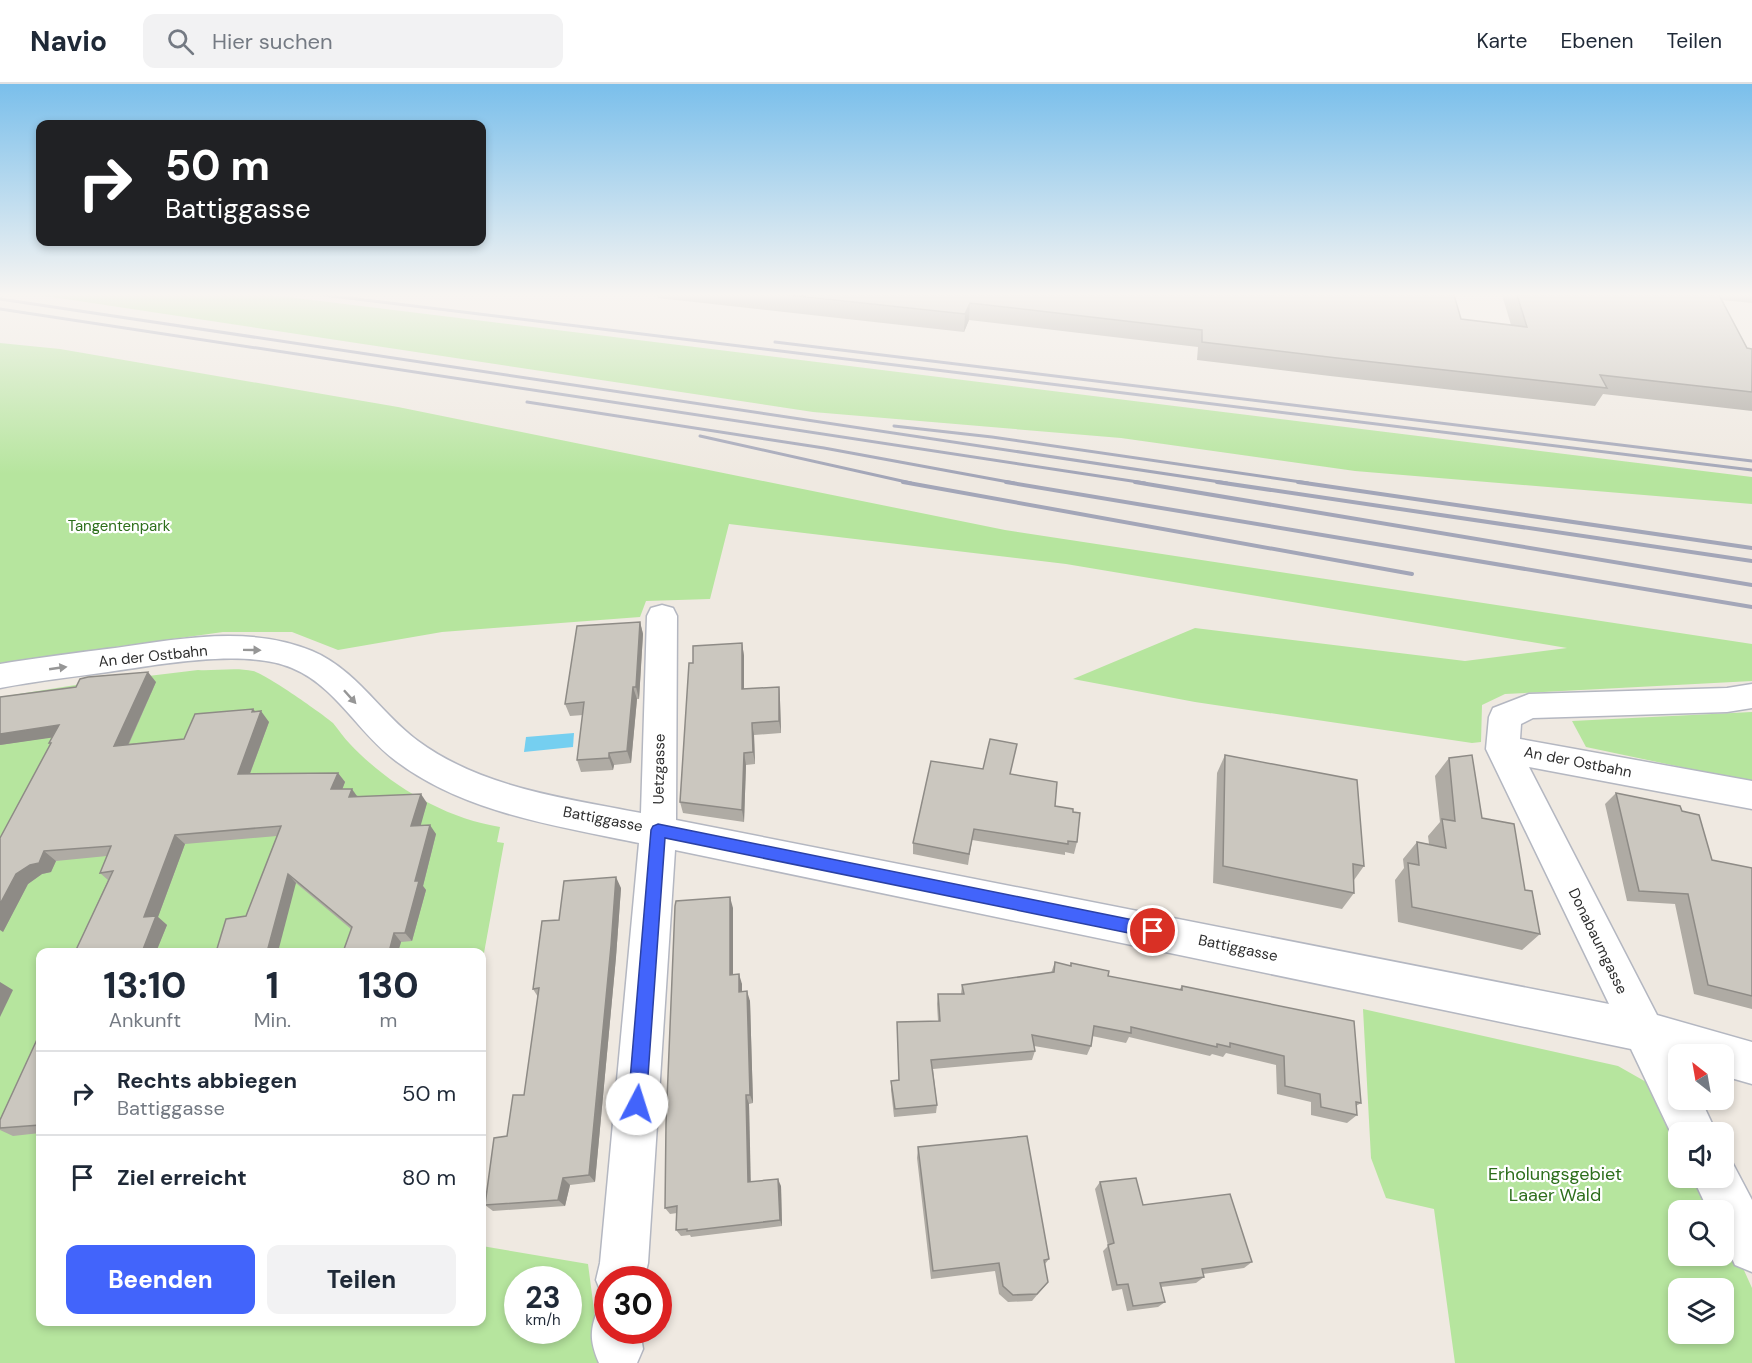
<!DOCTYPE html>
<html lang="de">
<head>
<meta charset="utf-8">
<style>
  body { margin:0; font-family:"DM Sans",sans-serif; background:#f2f2f3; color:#1f2937; height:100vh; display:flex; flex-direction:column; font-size:22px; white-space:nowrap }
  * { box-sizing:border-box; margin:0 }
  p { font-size:20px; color:#747a83 }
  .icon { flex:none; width:33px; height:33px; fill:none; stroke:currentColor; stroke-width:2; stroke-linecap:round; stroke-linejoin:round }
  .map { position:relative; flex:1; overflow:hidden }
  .sheet { position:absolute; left:36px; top:864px; width:450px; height:378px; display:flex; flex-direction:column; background:#fff; border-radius:12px; box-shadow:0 3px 9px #0003 }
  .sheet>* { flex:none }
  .hud { position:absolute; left:36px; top:36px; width:450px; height:126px; border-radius:12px; box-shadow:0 3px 9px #0003; background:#202124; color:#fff; overflow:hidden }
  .needle { width:39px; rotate:329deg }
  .controls { position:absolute; left:1668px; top:960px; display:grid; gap:12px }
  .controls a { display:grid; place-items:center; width:66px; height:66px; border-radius:12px; background:#fff; box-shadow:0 3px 9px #0003; font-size:30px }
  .speed { position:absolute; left:504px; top:1182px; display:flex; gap:12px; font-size:30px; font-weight:700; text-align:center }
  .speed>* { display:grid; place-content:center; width:78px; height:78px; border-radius:50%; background:#fff; box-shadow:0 3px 9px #0003; line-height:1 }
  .speed small { font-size:15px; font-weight:400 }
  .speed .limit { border:9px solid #d22; background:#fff; color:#111 }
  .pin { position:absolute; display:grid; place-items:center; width:51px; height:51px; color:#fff; margin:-26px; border:3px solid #fff; border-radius:50%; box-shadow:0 2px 6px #0007 }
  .me { position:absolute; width:66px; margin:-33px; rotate:5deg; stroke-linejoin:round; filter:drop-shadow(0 0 4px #0008) }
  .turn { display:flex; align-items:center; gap:21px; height:126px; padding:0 30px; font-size:27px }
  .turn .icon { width:78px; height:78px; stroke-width:2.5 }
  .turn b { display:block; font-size:42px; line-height:51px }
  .eta { display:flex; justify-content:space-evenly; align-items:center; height:102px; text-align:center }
  .eta b { font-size:36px; font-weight:800; line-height:42px }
  .primary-button { display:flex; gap:12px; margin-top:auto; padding:12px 30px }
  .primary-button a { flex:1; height:69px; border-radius:12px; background:#4264fb; color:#fff; font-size:24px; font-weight:800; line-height:69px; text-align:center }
  .primary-button a+a { background:#f2f2f3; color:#1f2937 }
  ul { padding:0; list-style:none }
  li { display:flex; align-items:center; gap:18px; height:84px; padding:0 30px; border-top:2px solid #e0e1e3 }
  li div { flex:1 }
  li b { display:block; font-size:22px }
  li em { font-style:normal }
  header { display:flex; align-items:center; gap:36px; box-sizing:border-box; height:84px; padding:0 30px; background:#fff; border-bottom:2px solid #e0e1e3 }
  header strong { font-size:28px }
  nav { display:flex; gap:33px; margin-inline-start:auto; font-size:21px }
  .search { width:420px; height:54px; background:#f2f2f3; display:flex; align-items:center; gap:15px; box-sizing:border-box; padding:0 21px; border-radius:12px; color:#747a83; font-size:22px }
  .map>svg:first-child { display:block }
  .green { fill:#b6e59e; fill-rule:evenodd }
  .water { fill:#75cff0 }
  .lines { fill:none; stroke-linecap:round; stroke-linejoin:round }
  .minor-casing { stroke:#b4b7c1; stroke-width:3 }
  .minor { fill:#fff; fill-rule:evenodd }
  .rail-far1 { stroke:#a3a6b8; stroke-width:3 }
  .rail { stroke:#a3a6b8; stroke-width:4 }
  .wall { fill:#afaba4 }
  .shaded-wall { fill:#8e8b86 }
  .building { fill:#cbc7bf; stroke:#8e8b86; stroke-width:1.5 }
  .oneway { fill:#969696 }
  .route { fill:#4264fb; stroke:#2b41a3; stroke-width:1.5 }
  .labels { text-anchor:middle; stroke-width:4.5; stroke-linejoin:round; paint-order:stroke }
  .park-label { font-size:15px; fill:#2c6e1b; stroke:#fff }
  .street-label { font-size:15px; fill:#2e2e2e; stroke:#fff }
  .near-park-label { font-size:18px; fill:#2c6e1b; stroke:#fff }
</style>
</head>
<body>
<header>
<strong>Navio</strong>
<div class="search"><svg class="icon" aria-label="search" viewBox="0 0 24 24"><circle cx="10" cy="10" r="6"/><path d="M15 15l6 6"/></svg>Hier suchen</div>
<nav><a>Karte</a><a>Ebenen</a><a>Teilen</a></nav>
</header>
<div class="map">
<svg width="1752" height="1279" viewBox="0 0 1752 1279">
  <rect width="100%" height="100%" fill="#efe9e1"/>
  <g class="green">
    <path d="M 39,211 L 271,211 L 1752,393 L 1752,420 L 1355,387 L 1121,354 L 813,328 Z"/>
    <path d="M 0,259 L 60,265 L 398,323 L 1005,446 L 1752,560 L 1752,597 L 1505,610 L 1482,621 L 1481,658 L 1472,659 L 1195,618 L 1073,595 L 1195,544 L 1465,577 L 1567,564 L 1066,480 L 729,440 L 710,515 L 646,517 L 640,533 L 442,548 L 338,566 L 292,548 L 223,548 L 0,579 Z"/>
    <path d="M 198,586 C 215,587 236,583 253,587 C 264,589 323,630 333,639 C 339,646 344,654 350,660 C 389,701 444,734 500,743 L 497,758 L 504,759 L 482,880 L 482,868 L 40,868 L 40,1238 L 482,1238 L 482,1162 L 588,1180 L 601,1279 L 0,1279 L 0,613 L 82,600 ZM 518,1196 L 568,1196 L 568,1246 L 518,1246 Z"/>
    <path d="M 1752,628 L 1752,698 L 1586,663 L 1572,637 Z"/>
    <path d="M 1363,925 L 1618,982 L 1662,1007 L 1681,1048 L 1678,1048 L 1678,1094 L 1701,1094 L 1716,1126 L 1678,1126 L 1678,1172 L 1724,1172 L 1724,1142 L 1752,1204 L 1752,1279 L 1455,1279 L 1434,1125 L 1386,1114 L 1371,1074 ZM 1678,1204 L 1724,1204 L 1724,1250 L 1678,1250 Z"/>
  </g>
  <path class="water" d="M 574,649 L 573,663 L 524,668 L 526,653 Z"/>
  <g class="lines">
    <g class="minor-casing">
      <g id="minor">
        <path d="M 662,521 L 673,524 L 677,532 L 676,736 L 1609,920 L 1486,665 L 1489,633 L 1493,624 L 1529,610 L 1727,604 L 1752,600 L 1752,624 L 1727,628 L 1533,634 L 1521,640 L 1520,655 L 1752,697 L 1752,725 L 1529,683 L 1657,931 L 1752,958 L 1752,1000 L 1724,992 L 1724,970 L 1678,970 L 1678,1016 L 1701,1016 L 1716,1048 L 1678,1048 L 1678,1064 L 1631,965 L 675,766 L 648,1179 L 644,1196 L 608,1196 L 608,1215 L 603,1213 L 596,1196 L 600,1179 L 639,759 C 557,742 465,729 396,677 C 358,649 336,602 292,584 C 244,564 158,581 108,588 C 72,593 36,597 0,604 L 0,580 L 12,578 C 46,573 80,568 115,564 C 178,555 251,541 312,567 C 357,586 380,629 418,657 C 482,704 565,714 641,729 L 647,532 L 651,524 Z"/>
        <path d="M 1724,1074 L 1732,1078 L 1752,1116 L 1752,1188 L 1735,1181 L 1724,1157 L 1724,1126 L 1708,1126 L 1693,1094 L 1724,1094 Z"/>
        <path d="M 608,1224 L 608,1246 L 640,1246 L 643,1265 L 637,1279 L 599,1279 C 591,1260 589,1248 597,1228 Z"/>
      </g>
    </g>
    <use href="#minor" class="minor"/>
    <g class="rail-far1">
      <path d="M 324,211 L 1752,386"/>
      <path d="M 0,215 L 1227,399"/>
      <path d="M 0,225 L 1145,399"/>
      <path d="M 775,258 L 1752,377"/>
      <path d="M 527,318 L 824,364 L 1014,399"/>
      <path d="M 894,342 L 992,353 L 1308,399"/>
      <path d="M 700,352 L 911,399"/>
    </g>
    <g class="rail">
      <path d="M 903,398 L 1412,490"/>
      <path d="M 1006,398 L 1752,523"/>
      <path d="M 1135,398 L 1752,501"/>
      <path d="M 1217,398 L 1752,477"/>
      <path d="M 1298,398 L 1752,464"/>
    </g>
  </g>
  <g class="wall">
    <path d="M 657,211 L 1454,211 L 1461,235 L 1511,241 L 1502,211 L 1752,211 L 1752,219 L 1722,216 L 1747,264 L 1752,265 L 1752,327 L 1603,310 L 1595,322 L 1330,292 L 1197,276 L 1198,263 L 969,236 L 964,248 L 658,214 Z"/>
    <path d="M 640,538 L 643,550 L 639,615 L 637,615 L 631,679 L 614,681 L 613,686 L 581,688 L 577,676 L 583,631 L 570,632 L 565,620 Z"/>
    <path d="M 742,559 L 744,572 L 744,605 L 779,603 L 780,616 L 781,649 L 754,651 L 755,680 L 746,681 L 744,738 L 683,729 L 680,718 L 693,579 Z"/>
    <path d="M 156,598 L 129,660 L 184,655 L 253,625 L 256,628 L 269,638 L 250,690 L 338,689 L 345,698 L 342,705 L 358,712 L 427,719 L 420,741 L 436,750 L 423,802 L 426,806 L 412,857 L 401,858 L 398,868 L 343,868 L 351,845 L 296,799 L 246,832 L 277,752 L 185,760 L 158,833 L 167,841 L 156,868 L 75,868 L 108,796 L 100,789 L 107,772 L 56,777 L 51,788 L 42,790 L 28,800 L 3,848 L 1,754 L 51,660 L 49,659 L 52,653 L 0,661 L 76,603 Z"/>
    <path d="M 1225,671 L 1364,782 L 1354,796 L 1354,809 L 1342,825 L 1213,799 L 1217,689 Z"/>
    <path d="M 1449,674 L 1482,734 L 1525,806 L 1540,850 L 1522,866 L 1398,838 L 1395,796 L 1404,784 L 1403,775 L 1417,758 L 1429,760 L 1428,752 L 1440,738 L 1435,692 Z"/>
    <path d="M 1011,690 L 1055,722 L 1073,728 L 1077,758 L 1074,770 L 1065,768 L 1065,771 L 972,756 L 968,781 L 913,770 L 913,759 Z"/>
    <path d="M 1616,709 L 1682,727 L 1712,776 L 1752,784 L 1752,925 L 1694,910 L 1675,820 L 1627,817 L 1605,720 Z"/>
    <path d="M 621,804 L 616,873 L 595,1098 L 570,1101 L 565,1122 L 493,1127 L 485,1121 L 507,1052 L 524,1011 L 538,913 L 533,905 Z"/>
    <path d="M 733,824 L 733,891 L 742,900 L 742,908 L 750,917 L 753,1019 L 749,1020 L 750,1098 L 781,1102 L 782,1142 L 691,1153 L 690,1151 L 681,1152 L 676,1146 L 677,1129 L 670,1130 L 665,1124 Z"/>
    <path d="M 1055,878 L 1070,882 L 1071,879 L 1108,892 L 1179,906 L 1182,902 L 1361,1019 L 1356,1022 L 1357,1031 L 1347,1039 L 1311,1031 L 1311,1018 L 1277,1010 L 1276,981 L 1226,969 L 1223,973 L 1212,970 L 1210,972 L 1129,953 L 1126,959 L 1092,952 L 1091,962 L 1087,971 L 1034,962 L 1035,967 L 1032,976 L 933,985 L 937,1021 L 936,1029 L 894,1033 L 891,1006 L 891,997 L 899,996 L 897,938 L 938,937 L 937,920 L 938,910 L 961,910 L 962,901 L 1051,889 Z"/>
    <path d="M 40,949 L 40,1049 L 13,1052 L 0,1046 L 0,1036 Z"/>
    <path d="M 918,1063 L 1049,1175 L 1045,1180 L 1048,1198 L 1032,1217 L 1008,1218 L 999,1210 L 995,1187 L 931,1195 L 917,1074 Z"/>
    <path d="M 1100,1098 L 1143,1121 L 1252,1178 L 1244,1184 L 1203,1190 L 1204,1193 L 1196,1199 L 1161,1203 L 1165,1218 L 1158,1223 L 1127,1227 L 1122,1205 L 1112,1207 L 1103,1167 L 1108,1162 L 1095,1105 Z"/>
  </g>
  <g class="shaded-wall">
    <path d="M 970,219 L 969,236 L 964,248 L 965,230 Z"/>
    <path d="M 640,538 L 643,550 L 639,615 L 636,603 Z"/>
    <path d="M 742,559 L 744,572 L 744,618 L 742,605 Z"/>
    <path d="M 148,588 L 156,598 L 123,672 L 114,662 Z"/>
    <path d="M 633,603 L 637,615 L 631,679 L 627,667 Z"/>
    <path d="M 779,603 L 780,616 L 781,649 L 779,637 Z"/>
    <path d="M 253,625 L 259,632 L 261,627 L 269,638 L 246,700 L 238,690 Z"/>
    <path d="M 752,639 L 754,651 L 755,680 L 753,668 Z"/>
    <path d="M 59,641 L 70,651 L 0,661 L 0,650 Z"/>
    <path d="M 609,669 L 614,681 L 613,686 L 609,674 Z"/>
    <path d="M 744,669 L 746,681 L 744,738 L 742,726 Z"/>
    <path d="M 338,689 L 345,698 L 339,714 L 331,705 Z"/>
    <path d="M 352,705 L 359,715 L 349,713 Z"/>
    <path d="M 421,710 L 427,719 L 418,751 L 411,742 Z"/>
    <path d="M 430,741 L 436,750 L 423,802 L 426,806 L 412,857 L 405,849 L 415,797 Z"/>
    <path d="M 175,751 L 185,760 L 158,833 L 167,841 L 156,868 L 142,868 L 144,833 Z"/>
    <path d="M 44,767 L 56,777 L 51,788 L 42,790 L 28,800 L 3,848 L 0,846 L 0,820 L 16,790 Z"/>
    <path d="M 288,790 L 296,799 L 278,868 L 267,868 Z"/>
    <path d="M 616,793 L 621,804 L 616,873 L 595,1098 L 589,1091 Z"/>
    <path d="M 730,813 L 733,824 L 733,901 L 730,891 Z"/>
    <path d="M 394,849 L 401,858 L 398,868 L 389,868 Z"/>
    <path d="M 739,890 L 742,900 L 742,918 L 739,908 Z"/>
    <path d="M 0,898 L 13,906 L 0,933 Z"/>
    <path d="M 747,907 L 750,917 L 753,1019 L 750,1011 Z"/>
    <path d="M 746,1011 L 749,1020 L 751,1105 L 748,1098 Z"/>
    <path d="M 563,1094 L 570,1101 L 565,1122 L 558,1116 Z"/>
    <path d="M 778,1095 L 781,1102 L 782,1142 L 780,1136 Z"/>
  </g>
  <g class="building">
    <path d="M 788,211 L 1454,211 L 1461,235 L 1527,243 L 1517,211 L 1719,211 L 1747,264 L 1752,265 L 1752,308 L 1600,291 L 1607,304 L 1337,274 L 1202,258 L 1202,246 L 970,219 L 965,230 Z"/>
    <path d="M 640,538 L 636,603 L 633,603 L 627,667 L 609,669 L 609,674 L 577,676 L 584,618 L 565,620 L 577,542 Z"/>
    <path d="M 742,559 L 742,605 L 779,603 L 779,637 L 752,639 L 753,668 L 744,669 L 742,726 L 680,718 L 689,579 L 693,579 L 693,562 Z"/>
    <path d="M 148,588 L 114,662 L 184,655 L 195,630 L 253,625 L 252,628 L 261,627 L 238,690 L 338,689 L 331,705 L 352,705 L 349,713 L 421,710 L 411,742 L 430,741 L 415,797 L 419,797 L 405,849 L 394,849 L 389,868 L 343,868 L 352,843 L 288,790 L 267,868 L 216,868 L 226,835 L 246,832 L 281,742 L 175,751 L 144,833 L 156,832 L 142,868 L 75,868 L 113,787 L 100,789 L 111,762 L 44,767 L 39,779 L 30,781 L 16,790 L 0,820 L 0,754 L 51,659 L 49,659 L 59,641 L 0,650 L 0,613 L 76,603 L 80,595 L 88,593 Z"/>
    <path d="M 990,655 L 1017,660 L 1010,690 L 1057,698 L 1055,722 L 1073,725 L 1073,728 L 1080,729 L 1077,758 L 1068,757 L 1068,760 L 974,745 L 969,770 L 913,759 L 931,677 L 983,685 Z"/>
    <path d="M 1225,671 L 1357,696 L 1364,782 L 1353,780 L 1354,809 L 1223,782 Z"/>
    <path d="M 1472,671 L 1482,734 L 1514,740 L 1525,806 L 1532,807 L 1540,850 L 1412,823 L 1408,779 L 1419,781 L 1417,758 L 1446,764 L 1442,735 L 1455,737 L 1449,674 Z"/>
    <path d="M 1616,709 L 1680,722 L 1682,727 L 1699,731 L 1712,776 L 1752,784 L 1752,912 L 1708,901 L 1688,810 L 1639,807 Z"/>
    <path d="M 616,793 L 611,862 L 589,1091 L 563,1094 L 558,1116 L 485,1121 L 494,1054 L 507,1052 L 513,1011 L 524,1011 L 539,904 L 533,905 L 542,837 L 559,836 L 564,797 Z"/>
    <path d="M 730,813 L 730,891 L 739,890 L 739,908 L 747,907 L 750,1011 L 746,1011 L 748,1098 L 778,1095 L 780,1136 L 687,1147 L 687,1145 L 676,1146 L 677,1122 L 665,1124 L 666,1040 L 675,822 L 676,817 Z"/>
    <path d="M 1055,878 L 1071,882 L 1071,879 L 1109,887 L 1108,892 L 1182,906 L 1182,902 L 1354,937 L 1361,1019 L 1356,1018 L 1357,1031 L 1321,1023 L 1320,1010 L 1285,1002 L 1284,972 L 1230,959 L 1230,963 L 1217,960 L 1217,963 L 1131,943 L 1131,949 L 1094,942 L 1091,962 L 1032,951 L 1035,967 L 931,976 L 937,1021 L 895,1025 L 891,997 L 899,996 L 897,938 L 940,937 L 938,910 L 964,910 L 962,901 L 1054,888 Z"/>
    <path d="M 40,949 L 40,1041 L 0,1044 L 0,1036 Z"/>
    <path d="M 1027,1052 L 1049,1175 L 1044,1176 L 1048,1198 L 1037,1210 L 1013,1211 L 1003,1202 L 999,1179 L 933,1187 L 918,1063 Z"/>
    <path d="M 1136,1094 L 1143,1121 L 1230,1110 L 1252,1178 L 1202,1185 L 1204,1193 L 1160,1199 L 1165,1218 L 1133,1222 L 1128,1200 L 1117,1201 L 1108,1161 L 1114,1159 L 1100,1098 Z"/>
  </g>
  <defs><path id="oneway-solid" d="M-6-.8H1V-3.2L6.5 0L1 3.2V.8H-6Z" transform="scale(1.5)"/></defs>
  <g class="oneway">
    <use href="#oneway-solid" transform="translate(252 566) rotate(1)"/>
    <use href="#oneway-solid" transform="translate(58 584) rotate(-8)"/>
    <use href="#oneway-solid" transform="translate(350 613) rotate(48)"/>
  </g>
  <linearGradient id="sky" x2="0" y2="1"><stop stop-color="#7abfeb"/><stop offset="0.54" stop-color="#f8f5f2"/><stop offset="1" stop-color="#f8f5f2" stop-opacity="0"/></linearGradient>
  <rect width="1752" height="390" fill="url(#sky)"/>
  <path class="route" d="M 658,740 L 1153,840 L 1159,842 L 1161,847 L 1159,852 L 1153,854 L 665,754 L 646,1020 L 643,1026 L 637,1029 L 631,1026 L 628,1020 L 651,746 L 653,742 Z"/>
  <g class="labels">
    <g class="park-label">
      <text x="119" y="447">Tangentenpark</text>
    </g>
    <g class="street-label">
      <text transform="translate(153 572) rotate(-6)" y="5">An der Ostbahn</text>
      <text transform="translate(1578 678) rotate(11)" y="5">An der Ostbahn</text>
      <text transform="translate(659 685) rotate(-89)" y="5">Uetzgasse</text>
      <text transform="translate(603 735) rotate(11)" y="5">Battiggasse</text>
      <text transform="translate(1598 857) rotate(64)" y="5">Donabaumgasse</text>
      <text transform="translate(1238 864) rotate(12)" y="5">Battiggasse</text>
    </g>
    <g class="near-park-label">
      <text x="1555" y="1096">Erholungsgebiet<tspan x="1555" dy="21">Laaer Wald</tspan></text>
    </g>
  </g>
</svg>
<div class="controls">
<a><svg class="needle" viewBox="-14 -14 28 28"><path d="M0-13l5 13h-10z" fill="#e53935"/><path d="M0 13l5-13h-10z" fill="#747a83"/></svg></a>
<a><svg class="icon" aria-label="sound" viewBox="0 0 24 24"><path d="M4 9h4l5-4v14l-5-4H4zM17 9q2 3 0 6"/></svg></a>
<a><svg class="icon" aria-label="search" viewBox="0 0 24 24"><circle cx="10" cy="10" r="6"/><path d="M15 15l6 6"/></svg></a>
<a><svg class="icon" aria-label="layers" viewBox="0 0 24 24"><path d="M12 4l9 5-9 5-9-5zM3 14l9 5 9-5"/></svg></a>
</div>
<div class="speed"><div>23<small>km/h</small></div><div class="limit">30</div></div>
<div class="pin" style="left:1153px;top:847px;background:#d93025"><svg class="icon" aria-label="arrive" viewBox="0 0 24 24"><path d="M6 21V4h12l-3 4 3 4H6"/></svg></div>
<svg class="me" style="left:637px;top:1020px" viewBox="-20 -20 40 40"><circle r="19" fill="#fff"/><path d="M0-13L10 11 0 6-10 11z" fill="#4264fb"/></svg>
<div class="hud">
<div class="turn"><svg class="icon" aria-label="right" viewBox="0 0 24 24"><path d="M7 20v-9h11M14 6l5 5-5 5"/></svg><div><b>50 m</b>Battiggasse</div></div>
</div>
<section class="sheet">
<div class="eta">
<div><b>13:10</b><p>Ankunft</p></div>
<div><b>1</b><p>Min.</p></div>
<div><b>130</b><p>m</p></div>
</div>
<ul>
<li><svg class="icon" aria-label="right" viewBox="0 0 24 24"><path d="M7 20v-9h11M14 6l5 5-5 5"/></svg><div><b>Rechts abbiegen</b><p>Battiggasse</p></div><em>50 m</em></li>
<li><svg class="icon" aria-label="arrive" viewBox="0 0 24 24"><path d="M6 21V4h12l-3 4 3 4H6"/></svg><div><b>Ziel erreicht</b></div><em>80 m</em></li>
</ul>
<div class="primary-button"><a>Beenden</a><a>Teilen</a></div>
</section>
</div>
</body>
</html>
